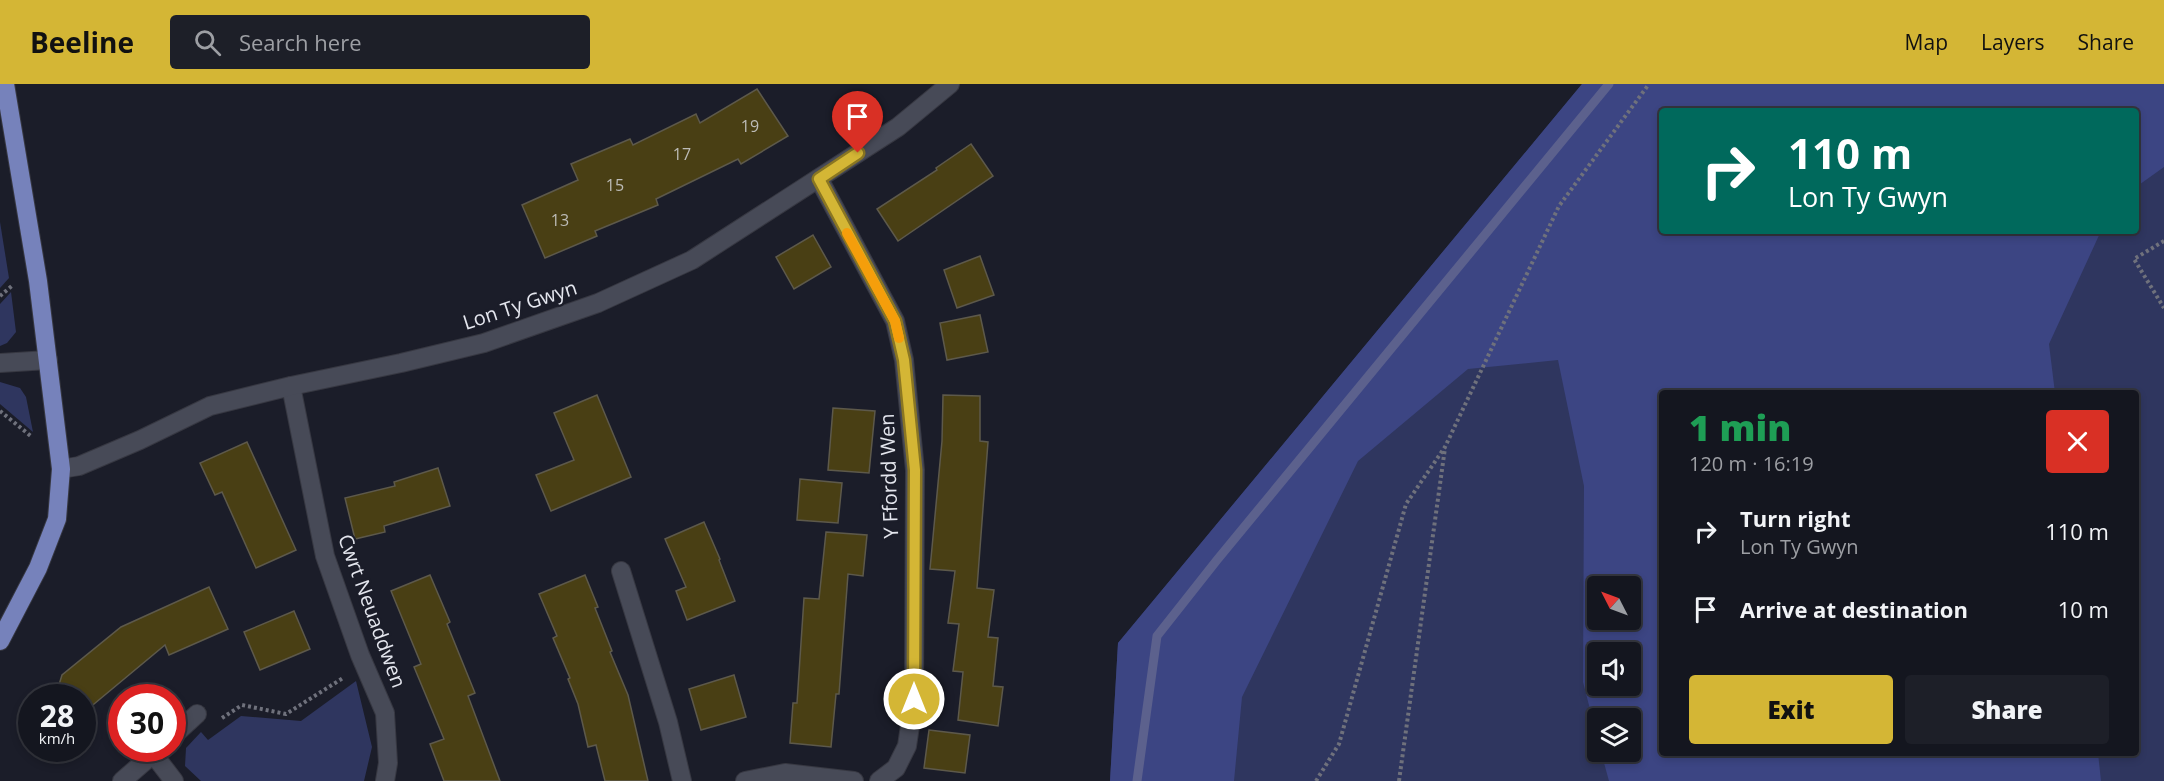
<!DOCTYPE html>
<html lang="en">
<head>
<meta charset="utf-8">
<style>
  body { margin:0; font-family:"Open Sans",sans-serif; background:#1d1f28; color:#f1f3f6; height:100vh; display:flex; flex-direction:column; font-size:22px; white-space:nowrap }
  * { box-sizing:border-box; margin:0 }
  p { font-size:20px; color:#9d9fa4 }
  .icon { flex:none; width:33px; height:33px; fill:none; stroke:currentColor; stroke-width:2; stroke-linecap:round; stroke-linejoin:round }
  .map { position:relative; flex:1; overflow:hidden }
  .panel { position:absolute; left:1659px; top:306px; width:480px; height:366px; display:flex; flex-direction:column; background:#14161f; border-radius:6px; box-shadow:0 3px 9px #0003,0 0 0 2px #33353d }
  .panel>* { flex:none }
  .top-card { position:absolute; left:1659px; top:24px; width:480px; height:126px; border-radius:6px; box-shadow:0 3px 9px #0003,0 0 0 2px #33353d; background:#00695c; color:#fff; overflow:hidden }
  .needle { width:39px; rotate:312deg }
  .buttons { position:absolute; left:1587px; top:492px; display:grid; gap:12px }
  .buttons a { display:grid; place-items:center; width:54px; height:54px; border-radius:6px; background:#14161f; box-shadow:0 3px 9px #0003,0 0 0 2px #33353d; font-size:30px }
  .speed { position:absolute; left:18px; top:600px; display:flex; gap:12px; font-size:30px; font-weight:700; text-align:center }
  .speed>* { display:grid; place-content:center; width:78px; height:78px; border-radius:50%; background:#14161f; box-shadow:0 3px 9px #0003,0 0 0 2px #33353d; line-height:1 }
  .speed small { font-size:15px; font-weight:400 }
  .speed .limit { border:9px solid #d22; background:#fff; color:#111 }
  .pin { position:absolute; display:grid; place-items:center; width:51px; height:51px; color:#fff; margin:-62px -26px; border-radius:50% 50% 50% 0; rotate:-45deg; box-shadow:0 0 6px #0007 }
  .pin .icon { rotate:45deg }
  .me { position:absolute; width:66px; margin:-33px; rotate:0deg; stroke-linejoin:round; filter:drop-shadow(0 0 4px #0008) }
  .turn { display:flex; align-items:center; gap:21px; height:126px; padding:0 30px; font-size:27px }
  .turn .icon { width:78px; height:78px; stroke-width:2.5 }
  .turn b { display:block; font-size:42px; line-height:51px }
  .round { display:grid; place-items:center; flex:none; width:63px; height:63px; border-radius:6px; background:#1d1f28 }
  .head { display:flex; align-items:center; justify-content:space-between; height:102px; padding:0 30px }
  h1 { font-size:36px; font-weight:800; line-height:45px; color:#1e9e55 }
  .primary-button { display:flex; gap:12px; margin-top:auto; padding:12px 30px }
  .primary-button a { flex:1; height:69px; border-radius:6px; background:#d4b635; color:#111; font-size:24px; font-weight:800; line-height:69px; text-align:center }
  .primary-button a+a { background:#1d1f28; color:#f1f3f6 }
  ul { padding:0; list-style:none }
  li { display:flex; align-items:center; gap:18px; height:78px; padding:0 30px }
  li div { flex:1 }
  li b { display:block; font-size:22px }
  li em { font-style:normal }
  header { display:flex; align-items:center; gap:36px; box-sizing:border-box; height:84px; padding:0 30px; background:#d4b635; color:#111 }
  header strong { font-size:28px }
  nav { display:flex; gap:33px; margin-inline-start:auto; font-size:21px }
  .search { width:420px; height:54px; background:#1d1f28; display:flex; align-items:center; gap:15px; box-sizing:border-box; padding:0 21px; border-radius:6px; color:#9d9fa4; font-size:22px }
  .map>svg:first-child { display:block }
  .green { fill:#2f365f; fill-rule:evenodd }
  .forest { fill:#3c4583; fill-rule:evenodd }
  .lines { fill:none; stroke-linecap:round; stroke-linejoin:round }
  .stream { stroke:#5c618d; stroke-width:9 }
  .building { fill:#493f14; stroke:#5d594b; stroke-width:1.5 }
  .minor-casing { stroke:#373842; stroke-width:20 }
  .major-casing { stroke:#373842; stroke-width:20 }
  .path { stroke:#6f717c; stroke-width:4; stroke-dasharray:3 3; stroke-linecap:butt }
  .minor { stroke:#474a57; stroke-width:18 }
  .major { stroke:#7682bb; stroke-width:18 }
  .route-casing { stroke:#8a7622; stroke-width:15 }
  .route { stroke:#d4b635; stroke-width:10 }
  .slow { stroke:#f59e0b; stroke-width:10 }
  .labels { text-anchor:middle; stroke-width:4.5; stroke-linejoin:round; paint-order:stroke }
  .number-label { font-size:16px; fill:#bdbcb8 }
  .street-label { font-size:20px; fill:#e4e6ee; stroke:#1b1d29 }
</style>
</head>
<body>
<header>
<strong>Beeline</strong>
<div class="search"><svg class="icon" aria-label="search" viewBox="0 0 24 24"><circle cx="10" cy="10" r="6"/><path d="M15 15l6 6"/></svg>Search here</div>
<nav><a>Map</a><a>Layers</a><a>Share</a></nav>
</header>
<div class="map">
<svg width="2164" height="697" viewBox="0 0 2164 697">
  <rect width="100%" height="100%" fill="#1b1d29"/>
  <g class="green">
    <path d="M 1582,0 L 2164,0 L 2164,697 L 1110,697 L 1118,559 ZM 1662,27 L 2136,27 L 2136,147 L 1662,147 ZM 1662,309 L 2136,309 L 2136,669 L 1662,669 ZM 1598,502 L 1630,502 L 1630,536 L 1598,536 ZM 1598,568 L 1630,568 L 1630,602 L 1598,602 ZM 1598,634 L 1630,634 L 1630,668 L 1598,668 Z"/>
    <path d="M 0,138 L 9,194 L 0,204 Z"/>
    <path d="M 11,208 L 16,248 L 7,259 L 0,262 L 0,220 Z"/>
    <path d="M 0,298 L 20,304 L 26,313 L 33,348 L 0,320 Z"/>
    <path d="M 356,597 L 372,663 L 364,697 L 201,697 L 185,682 L 186,664 L 201,648 L 208,656 L 241,632 L 301,637 Z"/>
  </g>
  <path class="forest" d="M 1582,0 L 2164,0 L 2164,83 L 2136,103 L 2136,27 L 1662,27 L 1662,147 L 2101,147 L 2049,260 L 2055,309 L 1662,309 L 1662,669 L 2098,669 L 2101,697 L 1609,697 L 1601,668 L 1630,668 L 1630,634 L 1598,634 L 1597,652 L 1583,598 L 1584,402 L 1558,276 L 1468,285 L 1358,377 L 1242,613 L 1234,697 L 1110,697 L 1118,559 ZM 1598,502 L 1630,502 L 1630,536 L 1598,536 ZM 1598,568 L 1630,568 L 1630,602 L 1598,602 Z"/>
  <g class="lines">
    <path class="stream" d="M 1137,697 L 1157,552 L 1217,476 L 1609,0"/>
  </g>
  <g class="building">
    <path d="M 757,5 L 788,52 L 741,80 L 738,75 L 656,115 L 658,121 L 595,147 L 597,152 L 545,174 L 522,121 L 578,96 L 571,80 L 630,55 L 633,61 L 696,30 L 700,39 Z"/>
    <path d="M 971,60 L 993,92 L 898,157 L 877,125 L 937,86 L 936,84 Z"/>
    <path d="M 813,151 L 831,183 L 794,205 L 776,173 Z"/>
    <path d="M 980,172 L 994,211 L 957,224 L 944,186 Z"/>
    <path d="M 980,231 L 988,268 L 947,276 L 940,239 Z"/>
    <path d="M 597,311 L 631,393 L 551,427 L 536,391 L 574,376 L 554,329 Z"/>
    <path d="M 943,311 L 980,312 L 980,357 L 988,358 L 977,504 L 994,506 L 988,553 L 998,554 L 993,602 L 1003,603 L 998,642 L 958,636 L 963,588 L 953,587 L 959,540 L 948,539 L 955,487 L 930,485 L 942,357 Z"/>
    <path d="M 833,324 L 875,327 L 869,389 L 828,386 Z"/>
    <path d="M 247,358 L 296,466 L 256,484 L 222,408 L 215,411 L 200,379 Z"/>
    <path d="M 438,384 L 450,422 L 384,442 L 385,448 L 355,455 L 345,414 L 395,402 L 394,398 Z"/>
    <path d="M 800,395 L 842,399 L 838,439 L 797,436 Z"/>
    <path d="M 704,438 L 720,475 L 719,476 L 735,517 L 687,536 L 676,507 L 686,503 L 665,455 Z"/>
    <path d="M 826,448 L 867,451 L 863,492 L 848,490 L 839,610 L 836,610 L 831,663 L 790,659 L 793,619 L 797,619 L 804,514 L 819,515 Z"/>
    <path d="M 430,491 L 450,538 L 447,540 L 475,609 L 468,612 L 500,697 L 444,697 L 430,660 L 444,655 L 414,583 L 421,580 L 391,507 Z"/>
    <path d="M 585,491 L 598,523 L 595,524 L 612,567 L 610,568 L 628,611 L 648,697 L 605,697 L 596,661 L 588,663 L 578,620 L 568,595 L 570,594 L 553,554 L 557,552 L 539,510 Z"/>
    <path d="M 209,503 L 228,545 L 169,571 L 165,561 L 82,630 L 82,614 L 55,614 L 62,591 L 121,543 Z"/>
    <path d="M 294,527 L 310,565 L 260,586 L 244,548 Z"/>
    <path d="M 734,591 L 746,633 L 701,646 L 689,605 Z"/>
    <path d="M 929,646 L 970,651 L 965,689 L 924,684 Z"/>
  </g>
  <g class="lines">
    <g class="minor-casing">
      <g id="minor">
        <path d="M 819,95 L 895,237 L 904,276 L 915,386 L 914,615 L 907,662 L 896,684 L 879,697"/>
        <path d="M 0,279 L 48,276"/>
        <path d="M 291,302 L 325,472 L 360,571 L 385,629 L 388,679 L 385,697"/>
        <path d="M 61,385 L 79,382 L 140,356 L 210,322 L 291,302 L 401,279 L 484,259 L 598,219 L 692,176 L 898,43 L 950,0"/>
        <path d="M 621,487 L 668,638 L 682,697"/>
        <path d="M 172,653 L 197,630"/>
        <path d="M 154,671 L 174,697"/>
        <path d="M 122,697 L 160,664"/>
        <path d="M 745,697 L 785,689 L 854,697"/>
      </g>
    </g>
    <g class="major-casing">
      <path id="major" d="M 0,557 L 38,484 L 57,435 L 61,385 L 38,197 L 5,0"/>
    </g>
    <g class="path">
      <path d="M 2164,157 L 2134,175 L 2164,224"/>
      <path d="M 0,212 L 13,201"/>
      <path d="M 0,327 L 32,353"/>
      <path d="M 222,634 L 242,621 L 286,630 L 343,594"/>
      <path d="M 1316,697 L 1339,660 L 1406,420 L 1445,363 L 1559,122 L 1649,0"/>
      <path d="M 1399,697 L 1445,364"/>
    </g>
    <use href="#minor" class="minor"/>
    <use href="#major" class="major"/>
  </g>
  <g class="lines">
    <g class="route-casing">
      <path id="route" d="M 858,69 L 819,95 L 895,237 L 904,276 L 915,386 L 914,615"/>
    </g>
    <use href="#route" class="route"/>
    <path class="slow" d="M 847,149 L 895,237 L 899,254"/>
  </g>
  <g class="labels">
    <g class="number-label">
      <text x="750" y="48">19</text>
      <text x="682" y="76">17</text>
      <text x="615" y="107">15</text>
      <text x="560" y="142">13</text>
    </g>
    <g class="street-label">
      <text transform="translate(520 221) rotate(-18)" y="7">Lon Ty Gwyn</text>
      <text transform="translate(889 392) rotate(-92)" y="7">Y Ffordd Wen</text>
      <text transform="translate(372 527) rotate(70)" y="7">Cwrt Neuaddwen</text>
    </g>
  </g>
</svg>
<div class="buttons">
<a><svg class="needle" viewBox="-14 -14 28 28"><path d="M0-13l5 13h-10z" fill="#e53935"/><path d="M0 13l5-13h-10z" fill="#9d9fa4"/></svg></a>
<a><svg class="icon" aria-label="sound" viewBox="0 0 24 24"><path d="M4 9h4l5-4v14l-5-4H4zM17 9q2 3 0 6"/></svg></a>
<a><svg class="icon" aria-label="layers" viewBox="0 0 24 24"><path d="M12 4l9 5-9 5-9-5zM3 14l9 5 9-5"/></svg></a>
</div>
<div class="speed"><div>28<small>km/h</small></div><div class="limit">30</div></div>
<div class="pin" style="left:858px;top:69px;background:#d93025"><svg class="icon" aria-label="arrive" viewBox="0 0 24 24"><path d="M6 21V4h12l-3 4 3 4H6"/></svg></div>
<svg class="me" style="left:914px;top:615px" viewBox="-20 -20 40 40"><circle r="17" fill="#d4b635" stroke="#fff" stroke-width="3"/><path d="M0-11L8 9 0 5-8 9z" fill="#fff"/></svg>
<div class="top-card">
<div class="turn"><svg class="icon" aria-label="right" viewBox="0 0 24 24"><path d="M7 20v-9h11M14 6l5 5-5 5"/></svg><div><b>110 m</b>Lon Ty Gwyn</div></div>
</div>
<section class="panel">
<div class="head"><div><h1>1 min</h1><p>120 m · 16:19</p></div><a class="round" style="background:#d93025;color:#fff"><svg class="icon" aria-label="close" viewBox="0 0 24 24"><path d="M6 6l12 12M18 6L6 18"/></svg></a></div>
<ul>
<li><svg class="icon" aria-label="right" viewBox="0 0 24 24"><path d="M7 20v-9h11M14 6l5 5-5 5"/></svg><div><b>Turn right</b><p>Lon Ty Gwyn</p></div><em>110 m</em></li>
<li><svg class="icon" aria-label="arrive" viewBox="0 0 24 24"><path d="M6 21V4h12l-3 4 3 4H6"/></svg><div><b>Arrive at destination</b></div><em>10 m</em></li>
</ul>
<div class="primary-button"><a>Exit</a><a>Share</a></div>
</section>
</div>
</body>
</html>
